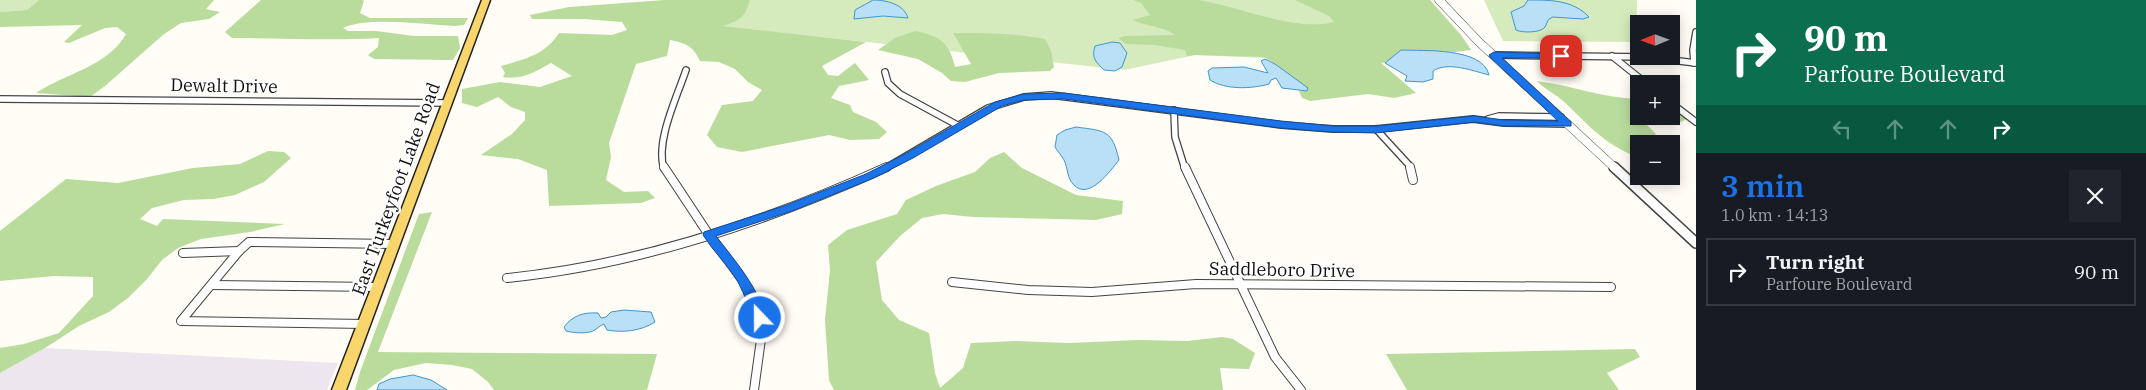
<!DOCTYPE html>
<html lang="en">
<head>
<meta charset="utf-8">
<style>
  body { margin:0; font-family:"IBM Plex Serif",serif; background:#20242c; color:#f1f3f6; height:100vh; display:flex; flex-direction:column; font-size:19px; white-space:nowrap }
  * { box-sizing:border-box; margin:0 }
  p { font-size:16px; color:#9ea1a6 }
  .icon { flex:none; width:28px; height:28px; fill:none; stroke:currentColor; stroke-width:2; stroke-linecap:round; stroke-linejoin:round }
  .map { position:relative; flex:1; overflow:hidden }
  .side { display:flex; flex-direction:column; background:#171b24; width:450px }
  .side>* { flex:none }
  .top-card { background:#0b6e4f; color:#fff; overflow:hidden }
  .needle { width:32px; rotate:269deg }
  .buttons { position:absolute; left:1630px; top:15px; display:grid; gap:10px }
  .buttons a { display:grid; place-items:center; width:50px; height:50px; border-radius:0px; background:#171b24; box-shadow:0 2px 12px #0003; font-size:25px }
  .pin { position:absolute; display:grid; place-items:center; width:42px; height:42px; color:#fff; margin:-21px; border-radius:10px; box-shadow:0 2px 8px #0006 }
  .me { position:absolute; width:55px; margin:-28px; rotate:338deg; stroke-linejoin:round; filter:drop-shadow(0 0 4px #0008) }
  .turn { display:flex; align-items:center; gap:18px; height:105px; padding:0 25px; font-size:22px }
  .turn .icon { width:65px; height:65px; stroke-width:2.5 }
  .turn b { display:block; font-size:35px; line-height:42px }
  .lanes { display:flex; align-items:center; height:48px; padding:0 25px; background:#0003; justify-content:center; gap:25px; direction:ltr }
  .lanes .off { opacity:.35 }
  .round { display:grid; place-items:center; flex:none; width:52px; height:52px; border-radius:0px; background:#20242c }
  .head { display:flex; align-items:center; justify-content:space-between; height:85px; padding:0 25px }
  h1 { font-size:30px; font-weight:600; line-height:38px; color:#1a73e8 }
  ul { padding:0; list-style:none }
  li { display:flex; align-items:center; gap:15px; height:68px; margin:0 10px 8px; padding:0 15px; border:2px solid #363941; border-radius:0px }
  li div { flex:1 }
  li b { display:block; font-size:19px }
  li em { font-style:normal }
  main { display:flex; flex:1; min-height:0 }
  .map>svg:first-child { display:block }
  .industrial { fill:#eee6ef }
  .green { fill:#d5ebbd }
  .forest { fill:#b9dc9c }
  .water { fill:#b9e0f7; stroke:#3f96cf }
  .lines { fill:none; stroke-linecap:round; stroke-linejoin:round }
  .minor-far1-casing { stroke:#444; stroke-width:8 }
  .minor-casing { stroke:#444; stroke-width:10 }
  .tertiary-far1-casing { stroke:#444; stroke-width:9 }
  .tertiary-casing { stroke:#444; stroke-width:12 }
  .primary-casing { stroke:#222; stroke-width:3 }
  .minor-far1 { stroke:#fff; stroke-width:5.5 }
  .minor { stroke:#fff; stroke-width:8 }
  .tertiary-far1 { stroke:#fff; stroke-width:8 }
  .tertiary { stroke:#fff; stroke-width:9 }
  .primary { fill:#f9d66b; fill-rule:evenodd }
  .route { fill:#1a73e8; stroke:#114b97 }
  .labels { text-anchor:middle; stroke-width:5; stroke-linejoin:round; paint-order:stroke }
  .street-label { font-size:18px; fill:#111; stroke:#fff }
</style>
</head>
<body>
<main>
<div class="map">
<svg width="1696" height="390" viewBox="0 0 1696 390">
  <rect width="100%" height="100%" fill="#fffdf5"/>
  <path class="industrial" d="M 45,348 L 338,363 L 327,390 L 0,390 L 0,373 Z"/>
  <g class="green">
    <path d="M 0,0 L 39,0 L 27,10 L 0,12 Z"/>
    <path d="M 727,0 L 1430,0 L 1385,63 L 1195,55 L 1124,70 L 722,26 Z"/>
    <path d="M 1484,0 L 1637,0 L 1636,42 L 1503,41 Z"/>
  </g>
  <g class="forest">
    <path d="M 39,0 L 214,0 L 206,9 L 220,12 L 209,19 L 181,23 L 164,34 L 105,86 L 90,97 L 36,93 C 66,73 107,67 126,34 L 117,27 L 105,28 L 69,43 L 64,42 L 82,25 L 0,27 L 0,12 L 27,10 Z"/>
    <path d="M 261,0 L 362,0 L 364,1 L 360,13 L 370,18 L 468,18 L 464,25 L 455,26 C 425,25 369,16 343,28 L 348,31 L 376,31 L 414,36 L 458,36 L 460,48 L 453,60 L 374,59 L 368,55 L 378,47 L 379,38 C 330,41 281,38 232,38 L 225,32 Z"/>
    <path d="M 665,0 L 750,0 C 745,18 740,20 723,26 L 866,42 L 822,66 L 828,75 L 838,76 L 855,63 L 869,80 L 839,86 L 831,98 L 850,105 L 853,112 L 876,122 L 887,132 L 879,139 L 850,140 L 829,135 L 742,152 L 717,147 L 707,135 L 722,105 L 753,101 L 762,90 L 748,82 L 735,69 L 719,62 L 700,61 C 693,46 686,43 670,40 L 667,56 L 636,64 L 609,143 L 611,157 L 606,180 L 624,192 L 648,191 L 655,198 L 641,203 L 549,206 L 547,170 L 518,159 L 481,155 L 512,134 L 525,120 L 525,112 L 511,107 L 498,97 L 477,107 L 462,103 L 462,89 L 500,82 L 540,87 L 572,76 L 551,63 C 535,72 522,80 503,77 L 505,73 L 501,66 C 525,59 545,55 559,33 L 612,35 L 627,30 L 622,22 L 584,19 L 532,19 L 530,15 L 569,7 Z"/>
    <path d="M 1133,0 C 1154,0 1177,0 1198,0 C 1238,6 1295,32 1334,22 L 1329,16 L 1295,0 L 1430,0 L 1461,35 L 1471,50 L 1455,52 L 1401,50 L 1385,63 L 1380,62 L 1416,93 L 1394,98 L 1368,94 L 1310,101 L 1302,98 L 1299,91 L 1307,91 L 1275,64 L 1264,57 L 1195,55 L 1187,56 L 1185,50 L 1155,45 L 1126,44 L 1118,38 L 1125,36 L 1175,35 C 1163,26 1147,27 1133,20 L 1150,15 L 1141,3 Z"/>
    <path d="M 915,31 C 940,36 949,42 955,67 L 971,64 L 953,33 C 984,33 1015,33 1045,39 L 1051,51 L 1054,67 L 1050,71 L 999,73 L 965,82 L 951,81 L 942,73 L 918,59 L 878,50 L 895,38 Z"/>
    <path d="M 1537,81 C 1570,85 1603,98 1637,99 L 1633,103 L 1639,110 L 1639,116 L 1671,116 L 1671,108 L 1686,119 C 1675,127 1656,122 1643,121 L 1656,134 L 1645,142 L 1647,144 L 1639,144 L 1639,158 C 1602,143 1589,125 1562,100 C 1554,93 1544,89 1537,81 Z"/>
    <path d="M 268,151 L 284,152 L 291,158 L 264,182 L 235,195 L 213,199 L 184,200 L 152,208 L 140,219 L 157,226 L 163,219 L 285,224 L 250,232 L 201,239 L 178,248 L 162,260 L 147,279 L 128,298 L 109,312 L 79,326 L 45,348 L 0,373 L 0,348 L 24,344 L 59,333 L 93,296 L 93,277 L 54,276 L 0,281 L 0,231 L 66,179 L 118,183 L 193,168 L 240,164 Z"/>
    <path d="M 1004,152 L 1022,168 L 1076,195 L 1123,201 L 1122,214 L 1096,220 L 973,217 L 943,214 L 922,218 L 900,236 L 876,262 L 882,300 L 899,320 L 929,333 L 935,373 L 940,388 L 963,368 L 971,343 L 1016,341 L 1069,343 L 1138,340 L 1187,341 L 1222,337 L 1233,339 L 1255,353 L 1249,369 L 1220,368 L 1223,390 L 834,390 L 829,380 L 825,320 L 830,270 L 828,245 L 847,230 L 897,214 L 906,200 L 936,186 L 975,172 L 990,158 Z"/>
    <path d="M 432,212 L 378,352 L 657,354 L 647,390 L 494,390 L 488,382 L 472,369 L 452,365 L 426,363 L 394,370 L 367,390 L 355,390 L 360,372 L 419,214 Z"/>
    <path d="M 1635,349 L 1640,357 L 1607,373 L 1619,390 L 1407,390 L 1386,354 Z"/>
  </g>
  <g class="water">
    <path d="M 873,0 C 886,0 904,4 908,18 L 883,16 L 854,19 L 855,10 Z"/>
    <path d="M 1528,0 C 1551,0 1573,0 1589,17 L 1583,19 L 1553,17 L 1549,19 C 1547,21 1547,24 1545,27 C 1541,33 1522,33 1516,30 L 1511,12 L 1524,6 Z"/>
    <path d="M 1112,42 L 1120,43 L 1127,53 L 1122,67 L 1115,71 L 1104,70 C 1096,62 1091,58 1095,46 Z"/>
    <path d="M 1401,50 C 1422,51 1483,47 1489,75 C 1473,71 1448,61 1433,71 L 1433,79 L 1423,82 L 1405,81 L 1407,76 L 1385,63 Z"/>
    <path d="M 1265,59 L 1275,64 L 1308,88 L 1307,91 L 1282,88 L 1276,78 L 1271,80 L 1269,84 C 1251,89 1226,90 1210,80 L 1208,71 L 1212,68 L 1244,67 L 1268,73 L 1261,61 Z"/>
    <path d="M 1076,127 C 1106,131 1112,130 1119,160 C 1111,170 1089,201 1074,185 C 1067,179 1068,168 1064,160 C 1062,156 1058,152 1055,147 L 1057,135 L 1065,130 Z"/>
    <path d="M 624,310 L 651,312 L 655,322 C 641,331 623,333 607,330 L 604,324 C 599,326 597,329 593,331 C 585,334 574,333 566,331 L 564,327 C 572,316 583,312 598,313 L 601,318 L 606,317 L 611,312 Z"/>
    <path d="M 413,375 L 431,380 L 447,390 L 377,390 L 379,384 L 390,379 Z"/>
  </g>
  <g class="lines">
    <g class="minor-far1-casing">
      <g id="minor-far1">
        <path d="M 1493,55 L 1646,57 L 1696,63"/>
        <path d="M 1612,56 L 1647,84"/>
        <path d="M 1694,63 L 1693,50 L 1696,32"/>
        <path d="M 885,72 L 888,83 L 900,94 L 959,126"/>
        <path d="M 0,99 L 447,103"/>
        <path d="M 1671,103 L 1696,122"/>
        <path d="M 1174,110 L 1175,137 L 1185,169"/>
        <path d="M 1488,119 L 1499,116 L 1561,117"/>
        <path d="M 1376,129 L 1409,165 L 1410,169"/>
        <path d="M 664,169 C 655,142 677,97 686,70"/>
        <path d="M 884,169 L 988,108 L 1024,97 L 1051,95 L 1281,125 L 1333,129 L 1376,129 L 1473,119 L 1504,123 L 1568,124"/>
      </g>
    </g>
    <g class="minor-casing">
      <g id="minor">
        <path d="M 664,167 L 709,235 L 742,279 L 756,304 L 762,332 L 754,390"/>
        <path d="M 1185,167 L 1275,357 L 1301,390"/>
        <path d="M 1410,167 L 1413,180"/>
        <path d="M 183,253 L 239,251"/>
        <path d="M 507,278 C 639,265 766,222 887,167"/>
        <path d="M 952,282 L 1028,290 L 1092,292 L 1196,284 L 1611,287"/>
        <path d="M 212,285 L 378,287"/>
        <path d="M 365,324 L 181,321 L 239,251 L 249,242 L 394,244"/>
      </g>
    </g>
    <g class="tertiary-far1-casing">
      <path id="tertiary-far1" d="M 1439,0 L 1479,42 L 1616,169"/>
    </g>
    <g class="tertiary-casing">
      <path id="tertiary" d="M 1614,167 L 1696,243"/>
    </g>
    <g class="primary-casing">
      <path id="primary" d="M 482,0 L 490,0 L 346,390 L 332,390 Z"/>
    </g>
    <use href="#minor-far1" class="minor-far1"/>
    <use href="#minor" class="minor"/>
    <use href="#tertiary-far1" class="tertiary-far1"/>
    <use href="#tertiary" class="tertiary"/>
    <use href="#primary" class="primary"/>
  </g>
  <path class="route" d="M 1494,52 L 1564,54 L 1566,56 L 1561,58 L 1502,58 L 1571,122 L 1571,126 L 1504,126 L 1474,122 L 1376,133 L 1333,132 L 1281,128 L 1064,99 L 1024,100 L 1002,106 L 913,158 L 874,178 L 792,211 L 716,236 C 736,262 757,286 767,318 L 765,321 L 756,321 C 749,309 745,295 738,282 C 728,265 713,251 703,235 L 704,232 L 784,206 L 866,174 L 905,154 L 995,102 L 1024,94 L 1064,93 L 1281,121 L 1333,126 L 1376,126 L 1474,116 L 1504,120 L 1558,121 L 1490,57 L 1489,55 Z"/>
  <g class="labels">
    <g class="street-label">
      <text transform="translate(224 86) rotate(1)" y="6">Dewalt Drive</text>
      <text transform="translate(396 189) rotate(-70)" y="6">East Turkeyfoot Lake Road</text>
      <text transform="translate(1282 270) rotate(1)" y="6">Saddleboro Drive</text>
    </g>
  </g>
</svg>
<div class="buttons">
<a><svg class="needle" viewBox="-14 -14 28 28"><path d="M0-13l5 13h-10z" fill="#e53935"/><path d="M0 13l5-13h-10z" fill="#9ea1a6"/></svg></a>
<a>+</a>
<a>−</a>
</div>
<div class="pin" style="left:1561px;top:56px;background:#d93025"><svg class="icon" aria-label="arrive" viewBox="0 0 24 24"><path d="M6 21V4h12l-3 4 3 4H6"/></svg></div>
<svg class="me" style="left:760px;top:318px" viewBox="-20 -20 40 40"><circle r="17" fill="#1a73e8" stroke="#fff" stroke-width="3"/><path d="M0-11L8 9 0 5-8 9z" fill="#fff"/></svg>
</div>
<section class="side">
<div class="top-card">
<div class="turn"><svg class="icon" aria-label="right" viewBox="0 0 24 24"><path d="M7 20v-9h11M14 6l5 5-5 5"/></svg><div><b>90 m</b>Parfoure Boulevard</div></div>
<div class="lanes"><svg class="icon off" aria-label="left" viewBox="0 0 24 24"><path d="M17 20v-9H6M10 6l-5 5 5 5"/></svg><svg class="icon off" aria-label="ahead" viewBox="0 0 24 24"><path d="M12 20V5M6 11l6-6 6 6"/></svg><svg class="icon off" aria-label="ahead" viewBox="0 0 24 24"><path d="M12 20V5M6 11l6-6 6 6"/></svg><svg class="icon" aria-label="right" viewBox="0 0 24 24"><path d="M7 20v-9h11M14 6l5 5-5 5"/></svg></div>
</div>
<div class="head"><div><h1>3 min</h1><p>1.0 km · 14:13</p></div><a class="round"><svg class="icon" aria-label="close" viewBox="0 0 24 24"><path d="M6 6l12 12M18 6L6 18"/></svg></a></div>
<ul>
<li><svg class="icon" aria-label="right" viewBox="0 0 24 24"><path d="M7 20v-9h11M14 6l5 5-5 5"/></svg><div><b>Turn right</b><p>Parfoure Boulevard</p></div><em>90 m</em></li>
</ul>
</section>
</main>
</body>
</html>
